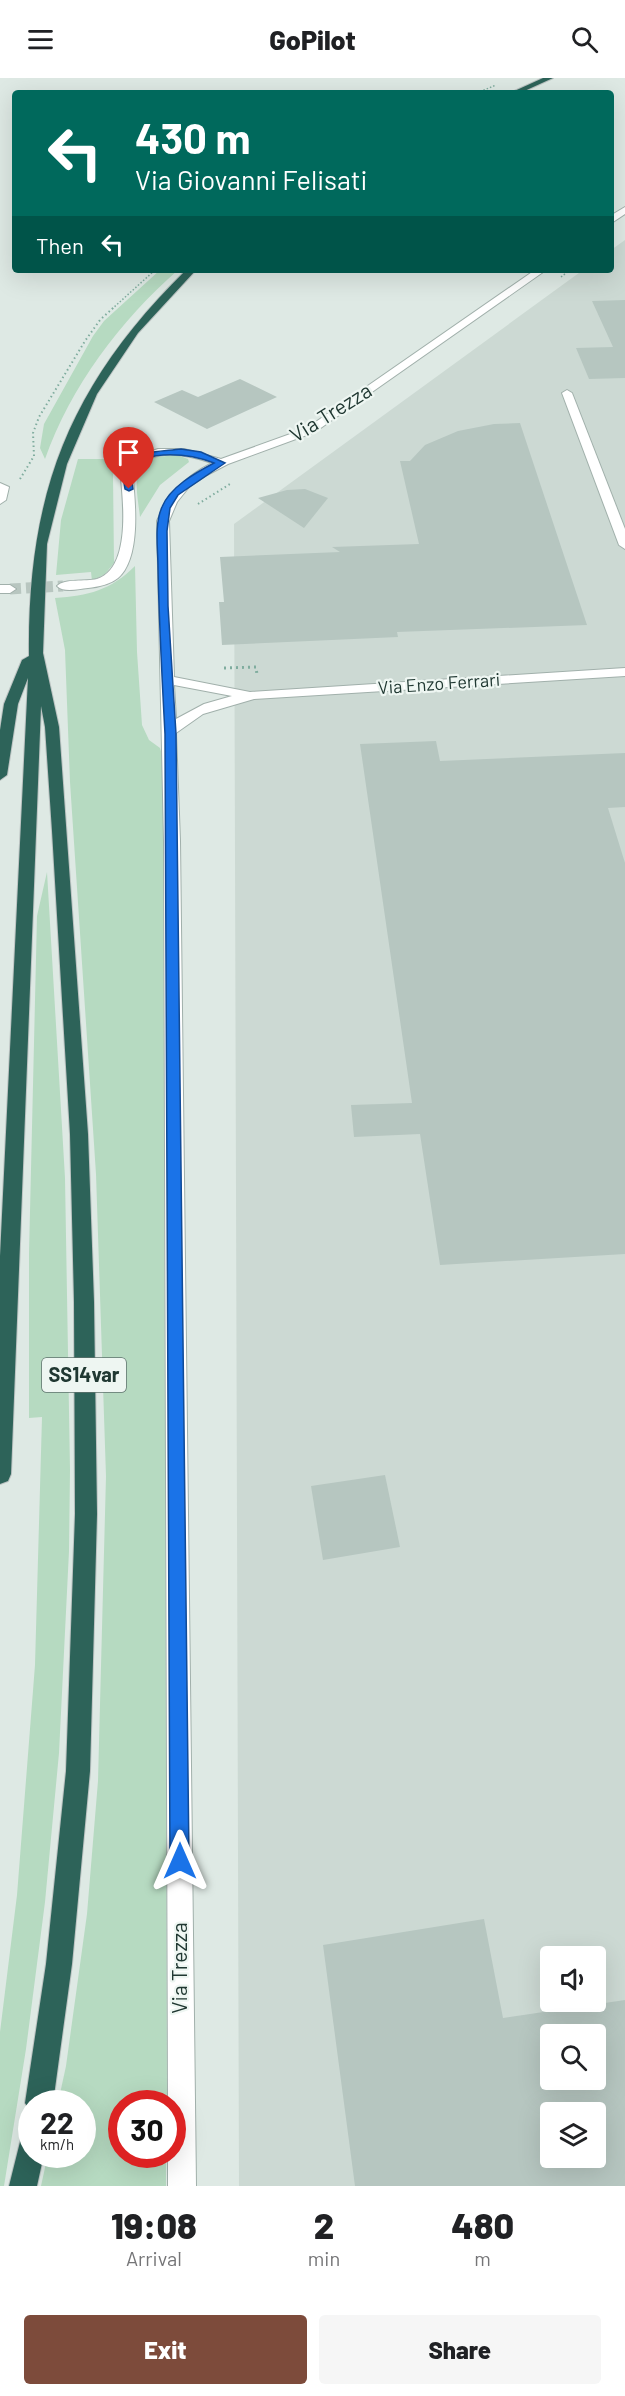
<!DOCTYPE html>
<html lang="en">
<head>
<meta charset="utf-8">
<style>
  body { margin:0; font-family:Barlow,sans-serif; background:#f6f6f6; color:#202124; height:100vh; display:flex; flex-direction:column; font-size:22px; white-space:nowrap }
  * { box-sizing:border-box; margin:0 }
  p { font-size:20px; color:#757577 }
  .icon { flex:none; width:33px; height:33px; fill:none; stroke:currentColor; stroke-width:2; stroke-linecap:round; stroke-linejoin:round }
  .map { position:relative; height:2108px; overflow:hidden }
  .sheet { display:flex; flex-direction:column; background:#fff; flex:1 }
  .sheet>* { flex:none }
  .top-card { position:absolute; left:12px; top:12px; width:602px; height:183px; border-radius:6px; box-shadow:0 6px 24px #0002; background:#00695c; color:#fff; overflow:hidden }
  .fabs { position:absolute; left:540px; top:1868px; display:grid; gap:12px }
  .fabs a { display:grid; place-items:center; width:66px; height:66px; border-radius:6px; background:#fff; box-shadow:0 6px 24px #0002; font-size:30px }
  .speed { position:absolute; left:18px; top:2012px; display:flex; gap:12px; font-size:30px; font-weight:700; text-align:center }
  .speed>* { display:grid; place-content:center; width:78px; height:78px; border-radius:50%; background:#fff; box-shadow:0 6px 24px #0002; line-height:1 }
  .speed small { font-size:15px; font-weight:400 }
  .speed .limit { border:9px solid #d22; background:#fff; color:#111 }
  .pin { position:absolute; display:grid; place-items:center; width:51px; height:51px; color:#fff; margin:-62px -26px; border-radius:50% 50% 50% 0; rotate:-45deg; box-shadow:0 0 6px #0007 }
  .pin .icon { rotate:45deg }
  .me { position:absolute; width:66px; margin:-33px; rotate:0deg; stroke-linejoin:round; filter:drop-shadow(0 0 4px #0008) }
  .turn { display:flex; align-items:center; gap:21px; height:126px; padding:0 24px; font-size:27px }
  .turn .icon { width:78px; height:78px; stroke-width:2.5 }
  .turn b { display:block; font-size:42px; line-height:51px }
  .then { display:flex; align-items:center; height:57px; padding:0 24px; background:#0003; gap:12px; font-size:22px }
  .eta { display:flex; justify-content:space-evenly; align-items:center; height:102px; text-align:center }
  .eta b { font-size:36px; font-weight:800; line-height:42px }
  .action { display:flex; gap:12px; margin-top:auto; padding:12px 24px }
  .action a { flex:1; height:69px; border-radius:6px; background:#7d4b3b; color:#fff; font-size:24px; font-weight:800; line-height:69px; text-align:center }
  .action a+a { background:#f6f6f6; color:#202124 }
  header { display:flex; justify-content:space-between; align-items:center; height:78px; padding:0 24px; background:#fff; font-size:27px; font-weight:800 }
  .map>svg:first-child { display:block }
  .built { fill:#ccd9d3; fill-rule:evenodd }
  .green { fill:#b6dac1 }
  .building { fill:#b6c6c0; fill-rule:evenodd }
  .lines { fill:none; stroke-linecap:round; stroke-linejoin:round }
  .minor-tunnel { stroke:#b8c6c0; stroke-width:11; stroke-dasharray:11 5; stroke-linecap:butt }
  .minor-casing { stroke:#a1b0ab; stroke-width:2 }
  .highway-casing { stroke:#bcc3c2; stroke-width:2 }
  .path-far2 { stroke:#7fac9e; stroke-width:1.5; stroke-dasharray:1.5 2; stroke-linecap:butt }
  .path-far1 { stroke:#7fac9e; stroke-width:2; stroke-dasharray:1.5 3; stroke-linecap:butt }
  .path { stroke:#7fac9e; stroke-width:3; stroke-dasharray:2 4; stroke-linecap:butt }
  .minor { fill:#fff; fill-rule:evenodd }
  .highway { fill:#2d6359; fill-rule:evenodd }
  .route { fill:#1a73e8; stroke:#114b97; stroke-width:1.5 }
  .labels { text-anchor:middle; stroke-width:4.5; stroke-linejoin:round; paint-order:stroke }
  .far-street-label { font-size:18px; fill:#203832; stroke:#eef6f2 }
  .shield { fill:#eef6f2; stroke:#5e716c; stroke-width:1.5 }
  .shield-label { font-size:20px; font-weight:bold; fill:#203832 }
  .street-label { font-size:21px; fill:#203832; stroke:#eef6f2 }
</style>
</head>
<body>
<header><svg class="icon" aria-label="menu" viewBox="0 0 24 24"><path d="M4 6h16M4 12h16M4 18h16"/></svg>GoPilot<svg class="icon" aria-label="search" viewBox="0 0 24 24"><circle cx="10" cy="10" r="6"/><path d="M15 15l6 6"/></svg></header>
<div class="map">
<svg width="625" height="2108" viewBox="0 0 625 2108">
  <rect width="100%" height="100%" fill="#dee9e4"/>
  <path class="built" d="M 625,162 L 625,2108 L 239,2108 L 234,446 L 583,192 L 610,192 L 611,172 ZM 550,1878 L 596,1878 L 596,1923 L 550,1923 ZM 550,1956 L 596,1956 L 596,2001 L 550,2001 ZM 550,2034 L 596,2034 L 596,2079 L 550,2079 Z"/>
  <g class="green">
    <path d="M 160,192 L 178,192 C 120,243 71,308 45,381 L 40,370 L 44,346 L 93,258 L 104,243 Z"/>
    <path d="M 177,377 L 188,381 L 189,384 L 160,407 L 140,439 C 138,420 131,394 147,380 Z"/>
    <path d="M 78,381 L 123,381 L 115,389 L 113,397 L 114,485 L 105,496 L 92,503 L 91,494 L 56,497 L 61,442 Z"/>
    <path d="M 135,488 L 137,574 L 142,647 L 149,662 L 160,670 L 163,680 L 167,2025 L 122,2025 L 122,2076 L 166,2076 L 166,2108 L 41,2108 L 48,2076 L 82,2076 L 82,2025 L 58,2025 L 66,1988 L 87,1836 L 98,1703 L 106,1398 L 96,1096 L 70,704 L 65,572 L 55,520 C 88,518 111,512 135,488 Z"/>
    <path d="M 47,794 L 65,1100 L 70,1392 L 69,1473 L 59,1675 L 45,1824 L 26,1971 L 4,2108 L 0,2108 L 0,1954 L 17,1817 L 35,1587 L 42,1339 L 29,1340 L 29,1176 L 37,838 Z"/>
  </g>
  <g class="building">
    <path d="M 625,222 L 625,300 L 589,301 L 576,270 L 613,269 L 592,223 Z"/>
    <path d="M 240,301 L 277,319 L 207,351 L 154,324 L 182,312 L 198,319 Z"/>
    <path d="M 520,345 L 587,547 L 397,554 L 398,559 L 222,567 L 219,524 L 224,524 L 220,479 L 340,474 L 332,469 L 419,466 L 400,383 L 410,383 L 425,367 L 458,353 L 494,346 Z"/>
    <path d="M 305,411 L 328,420 L 304,450 L 258,420 L 287,412 Z"/>
    <path d="M 436,663 L 440,683 L 625,675 L 625,729 L 608,730 L 625,785 L 625,1176 L 440,1187 L 420,1056 L 354,1059 L 351,1027 L 412,1025 L 360,666 Z"/>
    <path d="M 385,1397 L 400,1469 L 323,1482 L 311,1408 Z"/>
    <path d="M 484,1841 L 503,1940 L 625,1922 L 625,2108 L 355,2108 L 323,1867 ZM 550,1956 L 596,1956 L 596,2001 L 550,2001 ZM 550,2034 L 596,2034 L 596,2079 L 550,2079 Z"/>
  </g>
  <g class="lines">
    <path class="minor-tunnel" d="M 10,511 L 63,508"/>
    <g class="minor-casing">
      <g id="minor">
        <path d="M 625,129 L 625,136 L 610,146 L 610,138 Z"/>
        <path d="M 535,192 L 546,192 L 315,354 L 228,386 L 207,397 L 189,409 L 177,424 L 169,443 L 174,599 L 250,614 L 625,590 L 625,598 L 254,621 L 203,636 L 176,655 L 180,763 L 196,2108 L 168,2108 L 168,2076 L 172,2076 L 172,2025 L 168,2025 L 164,763 L 157,443 C 169,415 185,399 212,385 C 185,376 154,370 132,392 C 135,420 142,479 118,500 C 111,506 98,509 88,510 C 78,511 64,515 57,508 C 65,500 85,504 97,501 C 132,490 123,420 120,391 L 131,380 L 158,371 L 184,371 L 221,381 L 307,350 ZM 174,607 L 232,618 L 204,626 L 176,641 Z"/>
        <path d="M 567,312 L 572,315 L 625,451 L 625,471 L 619,467 L 562,315 Z"/>
        <path d="M 0,405 L 9,409 L 6,422 L 0,426 Z"/>
        <path d="M 0,507 L 10,507 L 16,511 L 10,515 L 0,515 Z"/>
      </g>
    </g>
    <g class="highway-casing">
      <g id="highway">
        <path d="M 543,0 L 553,0 L 520,15 L 510,15 Z"/>
        <path d="M 186,192 L 196,192 L 138,255 L 97,316 L 67,386 L 47,466 L 43,575 L 59,649 L 88,1056 L 94,1224 L 97,1436 L 90,1693 L 72,1886 L 53,2025 L 32,2025 L 32,2036 L 25,2025 L 46,1886 L 66,1693 L 75,1436 L 74,1224 L 70,1056 L 52,753 L 45,649 L 41,628 L 11,1396 L 8,1403 L 0,1406 L 0,1178 L 28,600 L 18,626 L 7,697 L 0,702 L 0,652 L 4,626 L 22,582 L 29,578 C 27,416 69,307 186,192 Z"/>
        <path d="M 32,2052 L 32,2076 L 44,2076 L 37,2108 L 9,2108 L 22,2056 Z"/>
      </g>
    </g>
    <g class="path-far2">
      <path d="M 477,15 L 496,7"/>
      <path d="M 561,199 L 570,192"/>
      <path d="M 112,231 L 155,192"/>
    </g>
    <g class="path-far1">
      <path d="M 20,401 L 34,378 L 33,355 L 39,339 L 85,263 L 100,242 L 113,230"/>
      <path d="M 198,426 L 230,406"/>
    </g>
    <path class="path" d="M 224,590 L 256,589 L 257,597"/>
    <use href="#minor" class="minor"/>
    <use href="#highway" class="highway"/>
  </g>
  <path class="route" d="M 181,371 L 201,374 L 225,385 L 178,417 L 170,430 L 167,453 L 168,528 L 176,656 L 189,1783 L 187,1790 L 180,1792 L 173,1790 L 170,1783 L 165,656 C 162,600 159,545 158,489 C 158,471 154,447 162,429 C 170,409 195,395 214,385 C 191,376 148,370 130,391 L 133,411 L 129,413 L 125,411 L 122,391 C 136,372 159,374 181,371 Z"/>
  <g class="labels">
    <g class="far-street-label">
      <text transform="translate(439 606) rotate(-4)" y="6">Via Enzo Ferrari</text>
    </g>
    <rect class="shield" x="42" y="1280" width="84" height="34" rx="4.5"/>
    <g class="shield-label">
      <text x="84" y="1304">SS14var</text>
    </g>
    <g class="street-label">
      <text transform="translate(331 335) rotate(-32)" y="7">Via Trezza</text>
      <text transform="translate(180 1890) rotate(-90)" y="7">Via Trezza</text>
    </g>
  </g>
</svg>
<div class="fabs">
<a><svg class="icon" aria-label="sound" viewBox="0 0 24 24"><path d="M4 9h4l5-4v14l-5-4H4zM17 9q2 3 0 6"/></svg></a>
<a><svg class="icon" aria-label="search" viewBox="0 0 24 24"><circle cx="10" cy="10" r="6"/><path d="M15 15l6 6"/></svg></a>
<a><svg class="icon" aria-label="layers" viewBox="0 0 24 24"><path d="M12 4l9 5-9 5-9-5zM3 14l9 5 9-5"/></svg></a>
</div>
<div class="speed"><div>22<small>km/h</small></div><div class="limit">30</div></div>
<div class="pin" style="left:129px;top:411px;background:#d93025"><svg class="icon" aria-label="arrive" viewBox="0 0 24 24"><path d="M6 21V4h12l-3 4 3 4H6"/></svg></div>
<svg class="me" style="left:180px;top:1783px" viewBox="-20 -20 40 40"><path d="M0-17L14 15 0 8-14 15z" fill="#1a73e8" stroke="#fff" stroke-width="4"/></svg>
<div class="top-card">
<div class="turn"><svg class="icon" aria-label="left" viewBox="0 0 24 24"><path d="M17 20v-9H6M10 6l-5 5 5 5"/></svg><div><b>430 m</b>Via Giovanni Felisati</div></div>
<div class="then">Then<svg class="icon" aria-label="left" viewBox="0 0 24 24"><path d="M17 20v-9H6M10 6l-5 5 5 5"/></svg></div>
</div>
</div>
<section class="sheet">
<div class="eta">
<div><b>19:08</b><p>Arrival</p></div>
<div><b>2</b><p>min</p></div>
<div><b>480</b><p>m</p></div>
</div>
<div class="action"><a>Exit</a><a>Share</a></div>
</section>
</body>
</html>
